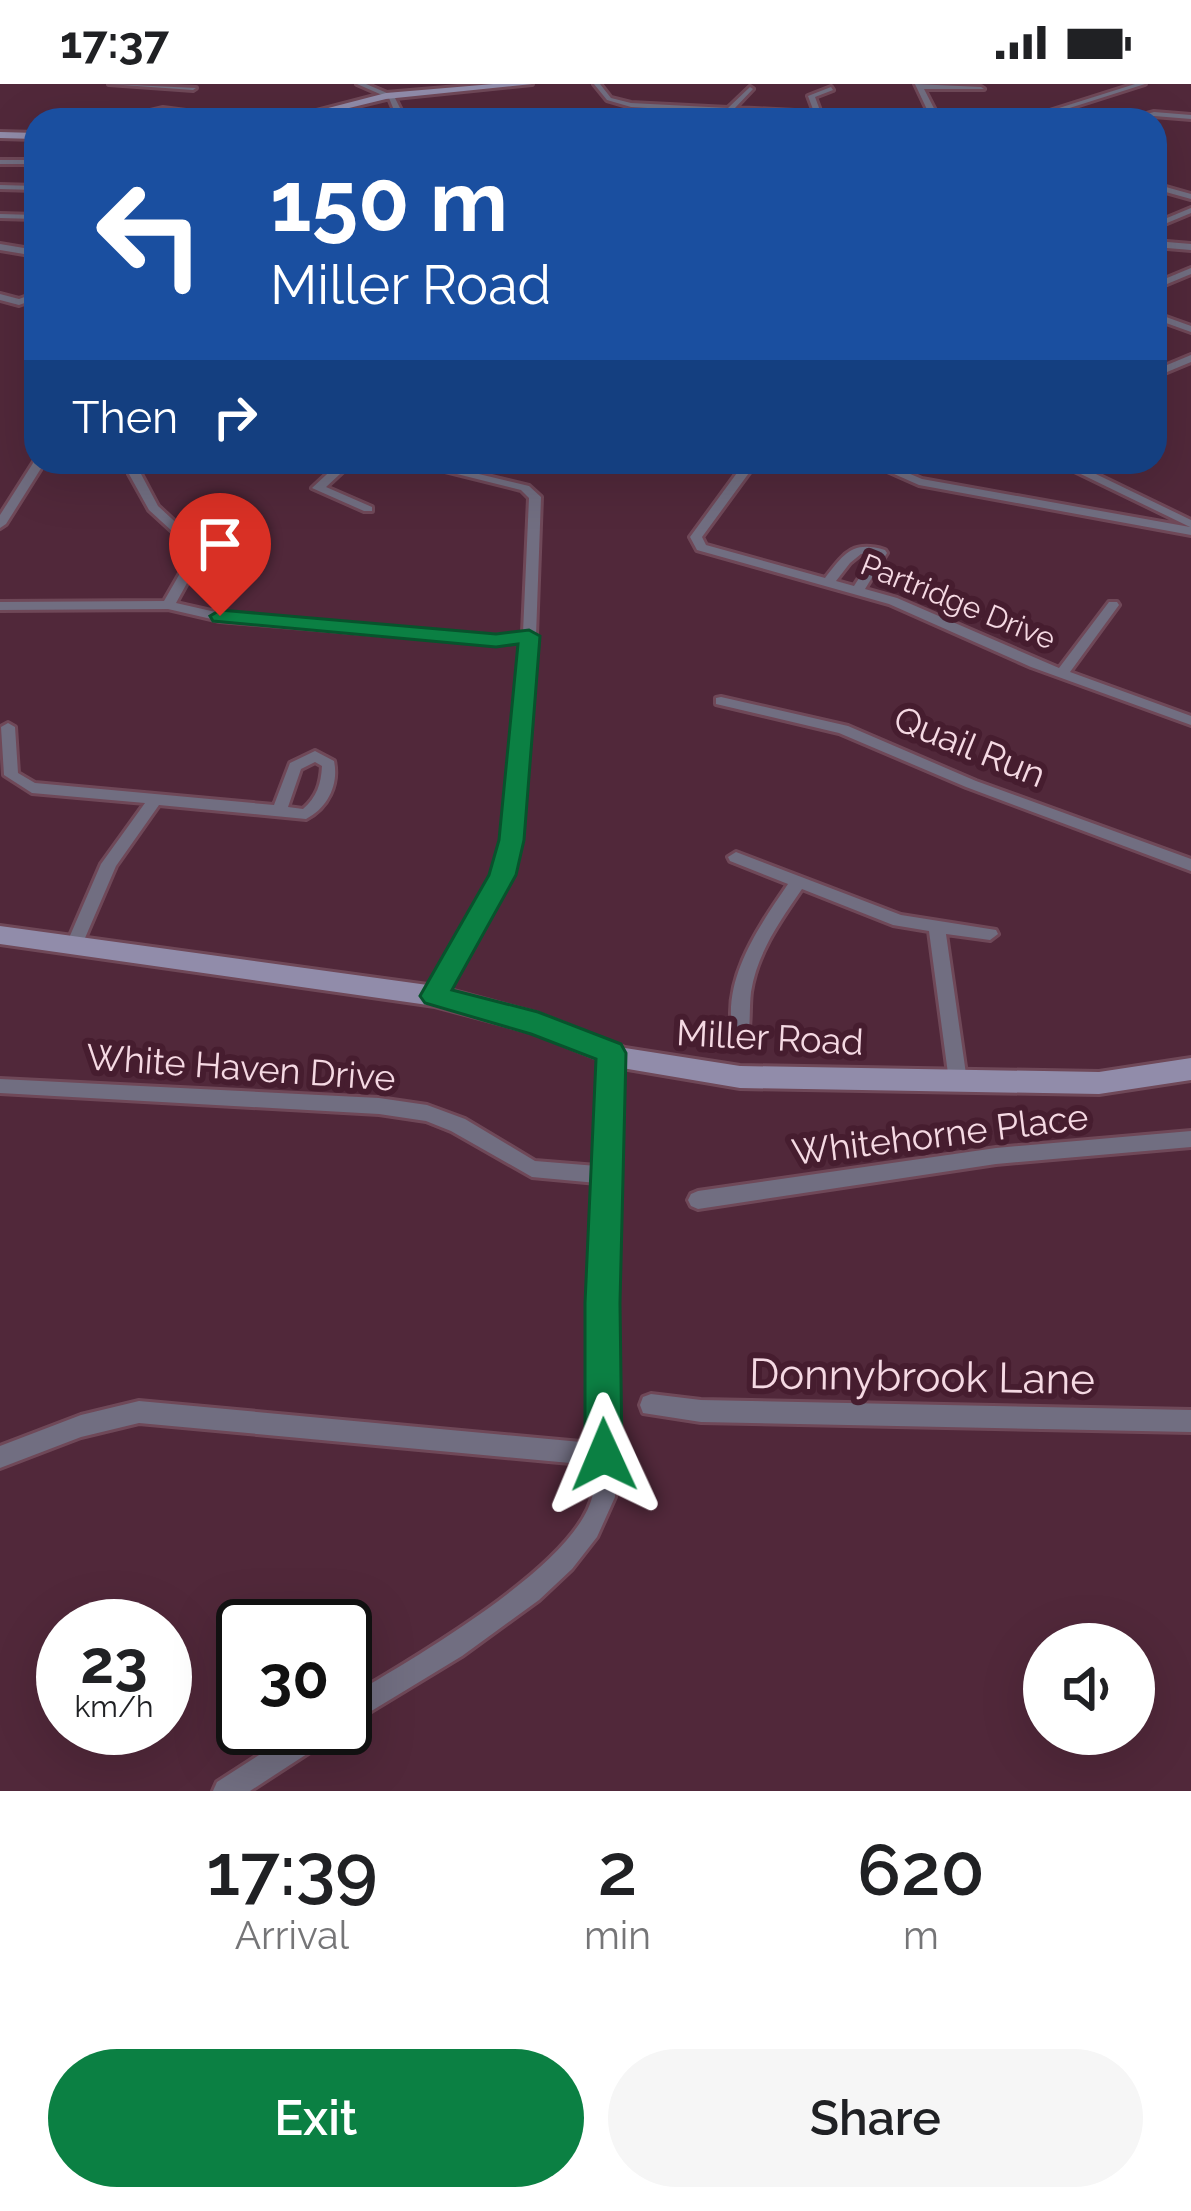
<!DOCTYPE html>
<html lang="en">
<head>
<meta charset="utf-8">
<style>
  body { margin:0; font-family:Raleway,sans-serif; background:#f6f6f6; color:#202124; height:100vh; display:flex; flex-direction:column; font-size:45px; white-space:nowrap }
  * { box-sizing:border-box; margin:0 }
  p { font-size:39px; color:#757577 }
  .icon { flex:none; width:66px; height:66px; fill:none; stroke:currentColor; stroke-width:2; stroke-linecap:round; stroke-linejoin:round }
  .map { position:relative; height:1707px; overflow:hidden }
  .side { display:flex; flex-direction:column; background:#fff; flex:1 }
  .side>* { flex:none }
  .top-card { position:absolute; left:24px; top:24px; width:1143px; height:366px; border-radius:36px; box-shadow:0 12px 48px #0002; background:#1a4fa0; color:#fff; overflow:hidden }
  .buttons { position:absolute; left:1023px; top:1539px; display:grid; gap:24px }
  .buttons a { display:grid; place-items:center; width:132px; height:132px; border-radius:50%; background:#fff; box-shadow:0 12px 48px #0002; font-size:60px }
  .speed { position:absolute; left:36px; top:1515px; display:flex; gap:24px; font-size:60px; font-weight:700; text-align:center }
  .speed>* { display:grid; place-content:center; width:156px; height:156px; border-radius:50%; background:#fff; box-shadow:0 12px 48px #0002; line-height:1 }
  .speed small { font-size:30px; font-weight:400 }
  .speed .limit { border:6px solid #111; border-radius:18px; background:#fff; color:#111 }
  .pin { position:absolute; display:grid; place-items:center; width:102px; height:102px; color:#fff; margin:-123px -51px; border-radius:50% 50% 50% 0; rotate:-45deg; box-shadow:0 0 12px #0007 }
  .pin .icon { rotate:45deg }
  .me { position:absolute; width:132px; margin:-66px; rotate:359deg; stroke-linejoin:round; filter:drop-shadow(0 0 9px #0008) }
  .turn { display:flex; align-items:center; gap:42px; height:252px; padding:0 48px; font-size:54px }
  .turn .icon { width:156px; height:156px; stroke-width:2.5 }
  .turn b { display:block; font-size:84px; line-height:102px }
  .then { display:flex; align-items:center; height:114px; padding:0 48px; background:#0003; gap:24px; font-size:45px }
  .eta { display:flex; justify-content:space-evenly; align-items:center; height:204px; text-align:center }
  .eta b { font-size:72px; font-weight:600; line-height:84px }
  .cta { display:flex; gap:24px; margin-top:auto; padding:24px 48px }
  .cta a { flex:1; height:138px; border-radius:72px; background:#0b8043; color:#fff; font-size:48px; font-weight:600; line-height:138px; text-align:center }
  .cta a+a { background:#f6f6f6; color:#202124 }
  .status { display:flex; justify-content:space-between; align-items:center; height:84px; padding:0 60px; background:#fff; direction:ltr }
  .status svg { height:33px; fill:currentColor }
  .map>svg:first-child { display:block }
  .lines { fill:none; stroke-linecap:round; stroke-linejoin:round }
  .street-casing { stroke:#6f4858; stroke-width:6 }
  .secondary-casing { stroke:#6f4858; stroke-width:6 }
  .street { fill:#716e81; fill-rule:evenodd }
  .secondary { fill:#918caa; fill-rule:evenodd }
  .route { fill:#0b8043; stroke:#07532c; stroke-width:3 }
  .labels { text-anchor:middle; stroke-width:12; stroke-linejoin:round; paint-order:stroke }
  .far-street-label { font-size:30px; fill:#f5d9e3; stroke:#461d2f }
  .street-label { font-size:36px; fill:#f5d9e3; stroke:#461d2f }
  .near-street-label { font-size:42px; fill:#f5d9e3; stroke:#461d2f }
</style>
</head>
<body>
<div class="status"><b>17:37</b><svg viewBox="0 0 49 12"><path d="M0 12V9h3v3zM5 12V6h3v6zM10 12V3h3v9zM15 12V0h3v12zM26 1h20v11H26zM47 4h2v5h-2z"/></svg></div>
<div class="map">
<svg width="1191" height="1707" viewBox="0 0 1191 1707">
  <rect width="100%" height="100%" fill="#51283a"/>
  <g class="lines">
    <g class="street-casing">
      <g id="street">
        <path d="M 109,0 L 196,4 L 193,6 Z"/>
        <path d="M 357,0 L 366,0 L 394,12 L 406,36 L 398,36 L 389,14 Z"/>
        <path d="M 594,0 L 600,0 L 611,14 L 631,19 L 728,24 L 750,3 L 753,5 L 735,24 L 814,28 L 808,12 L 831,3 L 833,6 L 815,13 L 821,29 L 844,31 L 849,36 L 631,23 L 607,16 Z"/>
        <path d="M 915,0 L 981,3 L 984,5 L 924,5 L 940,36 L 932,36 Z"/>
        <path d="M 1135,0 L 1145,0 L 1032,36 L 1021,36 Z"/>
        <path d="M 163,24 L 186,27 L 129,36 L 142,29 Z"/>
        <path d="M 81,27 L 86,28 L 80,36 L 72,36 Z"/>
        <path d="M 1154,28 L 1191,31 L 1191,35 L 1154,32 L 1126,36 Z"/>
        <rect x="0" y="76" width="36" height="4"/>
        <path d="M 1155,100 L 1191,110 L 1191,115 L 1155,105 Z"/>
        <path d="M 0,101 L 36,102 L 36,106 L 0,105 Z"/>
        <path d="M 1191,124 L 1191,129 L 1155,144 L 1155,139 Z"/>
        <path d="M 0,130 L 36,131 L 36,135 L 0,134 Z"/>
        <path d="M 1155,157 L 1191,160 L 1191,166 L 1155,163 Z"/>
        <path d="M 0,160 L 36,166 L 36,172 L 0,166 Z"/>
        <path d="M 1191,184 L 1191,190 L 1155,205 L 1155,199 Z"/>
        <path d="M 36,209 L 36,215 L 19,221 L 0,216 L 0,210 L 19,215 Z"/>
        <path d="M 1155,229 L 1191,242 L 1191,248 L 1155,235 Z"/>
        <path d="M 1191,271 L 1191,278 L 1155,293 L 1155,286 Z"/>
        <path d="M 35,376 L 45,378 L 6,440 L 0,444 L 0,431 Z"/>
        <path d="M 340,378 L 353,378 L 326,403 L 372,423 L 372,427 L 364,427 L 312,404 Z"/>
        <path d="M 409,378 L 429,378 L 529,402 L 541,413 L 536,552 L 519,756 L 510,791 L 441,917 L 429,917 L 426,912 L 494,791 L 503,756 L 522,557 L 496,560 L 220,537 L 168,525 L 0,526 L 0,518 L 164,517 L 186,479 L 185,459 L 149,426 L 129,390 L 135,387 L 141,390 L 158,422 L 197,458 L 198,479 L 176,519 L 220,529 L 496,552 L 523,549 L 529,414 L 521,406 Z"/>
        <path d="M 745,378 L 757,378 L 702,453 L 706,461 L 825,494 C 844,470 852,456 885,466 L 887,469 L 865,505 L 897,514 L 1059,584 L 1109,518 L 1117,518 L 1119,521 L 1070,588 L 1191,632 L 1191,641 L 1031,583 L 889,520 L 697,466 L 690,453 ZM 861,470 L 874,471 L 854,502 L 836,497 L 850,479 Z"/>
        <path d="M 867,378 L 882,378 L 922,395 L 1190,443 L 1056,378 L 1071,378 L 1191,436 L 1191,451 L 919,401 Z"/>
        <path d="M 721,613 L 848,642 L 976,697 L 1191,775 L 1191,787 L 966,703 L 839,649 L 716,620 L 716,614 Z"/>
        <path d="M 8,639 L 15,643 L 18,689 L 35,699 L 274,721 L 290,679 L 315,667 L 334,677 C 339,700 328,724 306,735 L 159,721 L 116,782 L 82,861 L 74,867 L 66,861 L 101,780 L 145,719 L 32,709 L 4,691 L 1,643 ZM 315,678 L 322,682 C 321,700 317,713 303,725 L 288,723 L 301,685 Z"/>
        <path d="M 736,768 L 901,831 L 996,846 L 998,850 L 990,856 L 946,850 L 967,997 L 964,1002 L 958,1004 L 952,1002 L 949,997 L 929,847 L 893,841 L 802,805 C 780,837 757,869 751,908 C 749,924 751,941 747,956 L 735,956 C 718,900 758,844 788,800 L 730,777 L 728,773 Z"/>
        <path d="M 611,962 L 617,964 L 620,969 L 612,1219 L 615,1413 L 597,1453 L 572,1485 L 539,1516 L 462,1572 L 345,1643 L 345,1615 C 405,1579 581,1480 593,1409 C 594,1401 592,1390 592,1381 L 139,1339 L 81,1353 L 0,1384 L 0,1362 L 81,1331 L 139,1317 L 592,1359 L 592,1219 L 597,1099 L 532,1093 L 451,1047 L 426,1037 L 379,1030 L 0,1009 L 0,995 L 379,1014 L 427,1021 L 465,1035 L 535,1077 L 597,1082 L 602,969 L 605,964 Z"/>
        <path d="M 1191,1047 L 1191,1063 L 996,1080 L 698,1125 L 691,1122 L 688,1116 L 691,1110 L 698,1107 L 996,1064 Z"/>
        <path d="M 651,1310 L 701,1316 L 1191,1326 L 1191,1348 L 701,1338 L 643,1329 L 640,1321 L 643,1313 Z"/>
        <path d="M 301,1644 L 337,1644 L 333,1653 L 250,1707 L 213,1707 L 217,1698 Z"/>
      </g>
    </g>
    <g class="secondary-casing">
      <g id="secondary">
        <path d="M 493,0 L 532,0 L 386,15 L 300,36 L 282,36 L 386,9 Z"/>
        <path d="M 0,48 L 36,49 L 36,55 L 0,54 Z"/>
        <path d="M 0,842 L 435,902 L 538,930 L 625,964 L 740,982 L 1099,988 L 1191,974 L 1191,996 L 1099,1010 L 740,1004 L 622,984 L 532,948 L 435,922 L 0,860 Z"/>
      </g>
    </g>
    <use href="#street" class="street"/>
    <use href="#secondary" class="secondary"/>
  </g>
  <path class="route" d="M 220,526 L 496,550 L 529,546 L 540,552 L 524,756 L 516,791 L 452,906 L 538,928 L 621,960 L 626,969 L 620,1219 L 622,1371 L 617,1384 L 604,1390 L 590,1384 L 585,1371 L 585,1219 L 596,975 L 531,950 L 425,919 L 420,912 L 489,791 L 499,756 L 518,560 L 496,563 L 213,537 L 210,532 Z"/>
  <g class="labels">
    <g class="far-street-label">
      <text transform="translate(958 518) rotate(22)" y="10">Partridge Drive</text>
    </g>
    <g class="street-label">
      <text transform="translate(970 662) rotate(22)" y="13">Quail Run</text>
      <text transform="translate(770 953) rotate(3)" y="13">Miller Road</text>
      <text transform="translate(241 983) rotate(4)" y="13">White Haven Drive</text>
      <text transform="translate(940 1050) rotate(-7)" y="13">Whitehorne Place</text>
    </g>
    <g class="near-street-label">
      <text transform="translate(922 1292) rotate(1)" y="15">Donnybrook Lane</text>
    </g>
  </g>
</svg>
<div class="buttons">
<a><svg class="icon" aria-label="sound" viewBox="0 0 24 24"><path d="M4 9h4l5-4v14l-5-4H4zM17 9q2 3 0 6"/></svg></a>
</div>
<div class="speed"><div>23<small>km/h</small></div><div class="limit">30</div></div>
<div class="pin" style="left:220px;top:532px;background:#d93025"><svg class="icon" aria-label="arrive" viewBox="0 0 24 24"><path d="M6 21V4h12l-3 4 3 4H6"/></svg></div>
<svg class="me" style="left:604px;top:1371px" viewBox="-20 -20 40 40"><path d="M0-17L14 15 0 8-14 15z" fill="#0b8043" stroke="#fff" stroke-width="4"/></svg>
<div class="top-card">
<div class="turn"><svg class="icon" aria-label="left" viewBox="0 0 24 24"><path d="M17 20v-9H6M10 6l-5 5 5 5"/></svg><div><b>150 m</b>Miller Road</div></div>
<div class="then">Then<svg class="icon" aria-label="right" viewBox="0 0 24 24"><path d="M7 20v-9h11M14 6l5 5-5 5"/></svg></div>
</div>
</div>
<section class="side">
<div class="eta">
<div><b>17:39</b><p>Arrival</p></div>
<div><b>2</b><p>min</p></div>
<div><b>620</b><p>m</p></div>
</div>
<div class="cta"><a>Exit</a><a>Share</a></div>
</section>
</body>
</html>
